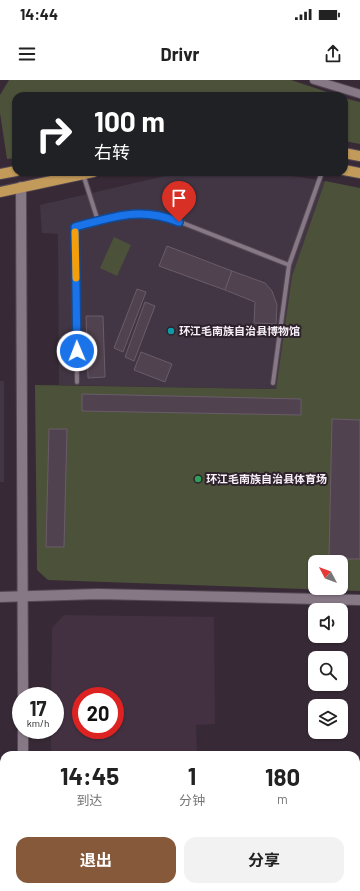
<!DOCTYPE html>
<html lang="zh">
<head>
<meta charset="utf-8">
<style>
  body { margin:0; font-family:Barlow,"Noto Sans SC",sans-serif; background:#f2f2f2; color:#222; height:100vh; display:flex; flex-direction:column; font-size:15px; white-space:nowrap }
  * { box-sizing:border-box; margin:0 }
  p { font-size:13px; color:#767676 }
  .icon { flex:none; width:22px; height:22px; fill:none; stroke:currentColor; stroke-width:2; stroke-linecap:round; stroke-linejoin:round }
  .map { position:relative; flex:1; overflow:hidden }
  .side { position:absolute; left:0px; top:671px; width:360px; height:140px; display:flex; flex-direction:column; background:#fff; border-radius:12px 12px 0 0; box-shadow:0 1px 3px #0004 }
  .side>* { flex:none }
  .hud { position:absolute; left:12px; top:12px; width:336px; height:84px; border-radius:12px; box-shadow:0 1px 3px #0004; background:#202124; color:#fff; overflow:hidden }
  .needle { width:26px; rotate:311deg }
  .buttons { position:absolute; left:308px; top:475px; display:grid; gap:8px }
  .buttons a { display:grid; place-items:center; width:40px; height:40px; border-radius:8px; background:#fff; box-shadow:0 1px 3px #0004; font-size:20px }
  .speed { position:absolute; left:12px; top:607px; display:flex; gap:8px; font-size:20px; font-weight:700; text-align:center }
  .speed>* { display:grid; place-content:center; width:52px; height:52px; border-radius:50%; background:#fff; box-shadow:0 1px 3px #0004; line-height:1 }
  .speed small { font-size:10px; font-weight:400 }
  .speed .limit { border:6px solid #d22; background:#fff; color:#111 }
  .pin { position:absolute; display:grid; place-items:center; width:34px; height:34px; color:#fff; margin:-41px -17px; border-radius:50% 50% 50% 0; rotate:-45deg; box-shadow:0 0 4px #0007 }
  .pin .icon { rotate:45deg }
  .me { position:absolute; width:44px; margin:-22px; rotate:359deg; stroke-linejoin:round; filter:drop-shadow(0 0 3px #0008) }
  .turn { display:flex; align-items:center; gap:14px; height:84px; padding:0 16px; font-size:18px }
  .turn .icon { width:52px; height:52px; stroke-width:2.5 }
  .turn b { display:block; font-size:28px; line-height:34px }
  .eta { display:flex; justify-content:space-evenly; align-items:center; height:68px; text-align:center }
  .eta b { font-size:24px; font-weight:700; line-height:28px }
  .button { display:flex; gap:8px; margin-top:auto; padding:8px 16px }
  .button a { flex:1; height:46px; border-radius:12px; background:#85593a; color:#fff; font-size:16px; font-weight:700; line-height:46px; text-align:center }
  .button a+a { background:#f2f2f2; color:#222 }
  .status { display:flex; justify-content:space-between; align-items:center; height:28px; padding:0 20px; background:#fff; direction:ltr }
  .status svg { height:11px; fill:currentColor }
  header { display:flex; justify-content:space-between; align-items:center; height:52px; padding:0 16px; background:#fff; font-size:18px; font-weight:700 }
  .map>svg:first-child { display:block }
  .commercial { fill:#423644 }
  .built { fill:#433142; fill-rule:evenodd }
  .green { fill:#4c5239; fill-rule:evenodd }
  .building { fill:#50424f; stroke:#6a5c69 }
  .lines { fill:none; stroke-linecap:round; stroke-linejoin:round }
  .lane-casing { stroke:#534853; stroke-width:6 }
  .street-casing { stroke:#534853; stroke-width:10 }
  .secondary-casing { stroke:#534853; stroke-width:12 }
  .primary-casing { stroke:#534853; stroke-width:12 }
  .lane { stroke:#877886; stroke-width:4 }
  .street { stroke:#877886; stroke-width:8 }
  .secondary { stroke:#877886; stroke-width:10 }
  .primary { stroke:#c29a5a; stroke-width:10 }
  .route-casing { stroke:#114b97; stroke-width:10 }
  .route { stroke:#1a73e8; stroke-width:7 }
  .slow { stroke:#f59e0b; stroke-width:7 }
  .culture-dot { fill:#0f9aa8; stroke:#2d212c; stroke-width:1.5 }
  .leisure-dot { fill:#2e9e5b; stroke:#2d212c; stroke-width:1.5 }
  .labels { text-anchor:middle; stroke-width:4; stroke-linejoin:round; paint-order:stroke }
  .poi-label { font-size:11px; font-weight:bold; fill:#f9f1f9; stroke:#2d212c; text-anchor:start }
</style>
</head>
<body>
<div class="status"><b>14:44</b><svg viewBox="0 0 49 12"><path d="M0 12V9h3v3zM5 12V6h3v6zM10 12V3h3v9zM15 12V0h3v12zM26 1h20v11H26zM47 4h2v5h-2z"/></svg></div>
<header><svg class="icon" aria-label="menu" viewBox="0 0 24 24"><path d="M4 6h16M4 12h16M4 18h16"/></svg>Drivr<svg class="icon" aria-label="share" viewBox="0 0 24 24"><path d="M12 15V3M7 8l5-5 5 5M5 13v7h14v-7"/></svg></header>
<div class="map">
<svg width="360" height="811" viewBox="0 0 360 811">
  <rect width="100%" height="100%" fill="#372a36"/>
  <g class="commercial">
    <path d="M 182,92 L 265,92 L 325,101 L 292,196 L 276,309 L 59,305 L 58,154 L 42,153 L 40,125 Z"/>
    <rect x="0" y="301" width="4" height="101"/>
  </g>
  <g class="built">
    <path d="M 64,535 L 214,537 L 215,644 L 196,645 L 197,675 L 51,675 L 51,650 L 55,650 L 55,616 L 51,616 L 52,548 ZM 81,616 L 115,616 L 115,650 L 81,650 Z"/>
    <path d="M 360,728 L 360,811 L 50,811 L 50,807 L 356,807 L 356,730 Z"/>
  </g>
  <g class="green">
    <path d="M 9,0 L 291,0 L 339,16 L 16,16 L 16,78 L 7,79 L 0,33 L 0,15 Z"/>
    <path d="M 344,18 L 360,22 L 360,64 L 344,61 Z"/>
    <path d="M 325,101 L 360,108 L 360,511 L 48,500 L 37,490 L 35,305 L 276,309 L 292,196 ZM 315,482 L 341,482 L 341,508 L 315,508 Z"/>
    <path d="M 114,157 L 131,165 L 117,196 L 100,188 Z"/>
  </g>
  <g class="building">
    <path d="M 167,166 L 232,191 L 225,210 L 159,186 Z"/>
    <path d="M 232,191 L 265,203 L 272,211 L 277,225 L 276,244 L 254,243 L 255,222 L 225,210 Z"/>
    <path d="M 137,209 L 146,212 L 123,272 L 114,268 Z"/>
    <path d="M 145,222 L 155,226 L 134,281 L 125,277 Z"/>
    <path d="M 86,236 L 103,236 L 105,297 L 88,298 Z"/>
    <path d="M 141,272 L 172,284 L 165,302 L 134,290 Z"/>
    <path d="M 82,314 L 301,319 L 301,335 L 82,331 Z"/>
    <path d="M 332,339 L 360,340 L 360,479 L 329,479 Z"/>
    <path d="M 49,349 L 67,349 L 64,467 L 46,467 Z"/>
  </g>
  <g class="lines">
    <g class="lane-casing">
      <g id="lane">
        <path d="M 83,94 L 98,141"/>
        <path d="M 77,302 L 75,147 C 108,138 131,129 165,136 L 289,185"/>
        <path d="M 273,303 L 289,185 L 322,92"/>
      </g>
    </g>
    <g class="street-casing">
      <path id="street" d="M 314,0 L 360,14"/>
    </g>
    <g class="secondary-casing">
      <g id="secondary">
        <path d="M 21,107 L 23,616"/>
        <path d="M 0,517 L 98,514 L 360,520"/>
        <path d="M 23,650 L 23,675"/>
        <path d="M 23,811 L 23,807"/>
      </g>
    </g>
    <g class="primary-casing">
      <g id="primary">
        <path d="M 344,73 L 360,76"/>
        <path d="M 344,90 L 360,93"/>
        <path d="M 0,94 L 16,91"/>
        <path d="M 0,112 L 93,92"/>
      </g>
    </g>
    <use href="#lane" class="lane"/>
    <use href="#street" class="street"/>
    <use href="#secondary" class="secondary"/>
    <use href="#primary" class="primary"/>
  </g>
  <g class="lines">
    <g class="route-casing">
      <path id="route" d="M 77,271 L 75,147 C 113,137 140,126 179,142"/>
    </g>
    <use href="#route" class="route"/>
    <path class="slow" d="M 75,152 L 76,198"/>
  </g>
  <circle class="culture-dot" cx="171" cy="251" r="4"/>
  <circle class="leisure-dot" cx="198" cy="399" r="4"/>
  <g class="labels">
    <g class="poi-label">
      <text x="179" y="255">环江毛南族自治县博物馆</text>
      <text x="206" y="403">环江毛南族自治县体育场</text>
    </g>
  </g>
</svg>
<div class="buttons">
<a><svg class="needle" viewBox="-14 -14 28 28"><path d="M0-13l5 13h-10z" fill="#e53935"/><path d="M0 13l5-13h-10z" fill="#767676"/></svg></a>
<a><svg class="icon" aria-label="sound" viewBox="0 0 24 24"><path d="M4 9h4l5-4v14l-5-4H4zM17 9q2 3 0 6"/></svg></a>
<a><svg class="icon" aria-label="search" viewBox="0 0 24 24"><circle cx="10" cy="10" r="6"/><path d="M15 15l6 6"/></svg></a>
<a><svg class="icon" aria-label="layers" viewBox="0 0 24 24"><path d="M12 4l9 5-9 5-9-5zM3 14l9 5 9-5"/></svg></a>
</div>
<div class="speed"><div>17<small>km/h</small></div><div class="limit">20</div></div>
<div class="pin" style="left:179px;top:142px;background:#d93025"><svg class="icon" aria-label="arrive" viewBox="0 0 24 24"><path d="M6 21V4h12l-3 4 3 4H6"/></svg></div>
<svg class="me" style="left:77px;top:271px" viewBox="-20 -20 40 40"><circle r="17" fill="#1a73e8" stroke="#fff" stroke-width="3"/><path d="M0-11L8 9 0 5-8 9z" fill="#fff"/></svg>
<div class="hud">
<div class="turn"><svg class="icon" aria-label="right" viewBox="0 0 24 24"><path d="M7 20v-9h11M14 6l5 5-5 5"/></svg><div><b>100 m</b>右转</div></div>
</div>
<section class="side">
<div class="eta">
<div><b>14:45</b><p>到达</p></div>
<div><b>1</b><p>分钟</p></div>
<div><b>180</b><p>m</p></div>
</div>
<div class="button"><a>退出</a><a>分享</a></div>
</section>
</div>
</body>
</html>
